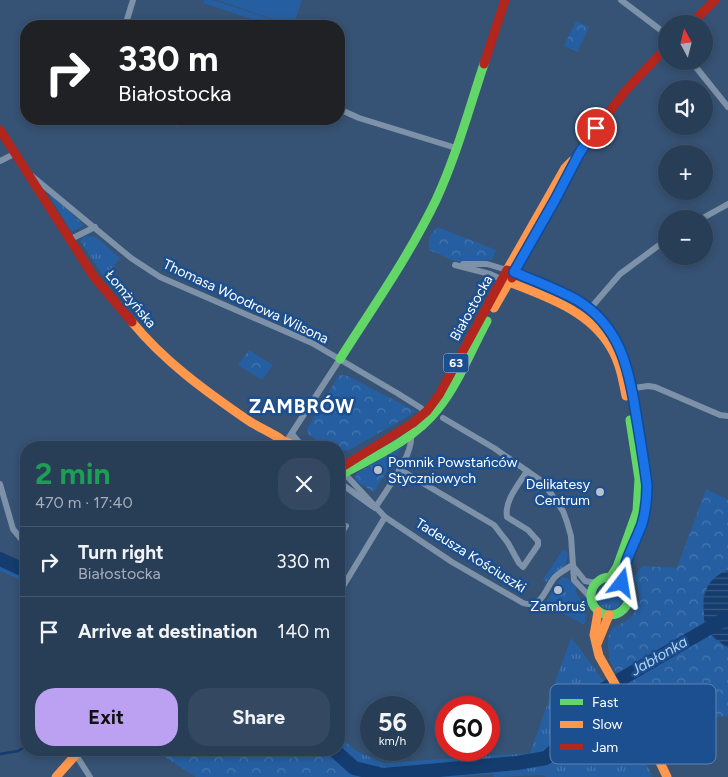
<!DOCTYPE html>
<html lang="en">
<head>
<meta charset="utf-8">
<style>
  body { margin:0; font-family:Figtree,sans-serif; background:#344961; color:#f1f3f6; height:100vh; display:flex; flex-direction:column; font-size:19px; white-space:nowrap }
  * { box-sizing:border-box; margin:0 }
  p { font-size:16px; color:#a5aeba }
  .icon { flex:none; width:28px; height:28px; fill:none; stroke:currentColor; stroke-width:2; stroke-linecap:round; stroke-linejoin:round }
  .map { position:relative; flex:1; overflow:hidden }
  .side { position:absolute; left:20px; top:441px; width:325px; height:315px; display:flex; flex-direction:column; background:#283e57; border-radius:20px; box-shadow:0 2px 8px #0003,0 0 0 1px #44576d }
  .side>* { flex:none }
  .banner { position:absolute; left:20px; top:20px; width:325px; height:105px; border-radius:20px; box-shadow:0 2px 8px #0003,0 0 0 1px #44576d; background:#202124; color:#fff; overflow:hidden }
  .needle { width:32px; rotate:353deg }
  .tools { position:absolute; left:658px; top:15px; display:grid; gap:10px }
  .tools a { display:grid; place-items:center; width:55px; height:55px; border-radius:50%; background:#283e57; box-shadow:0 2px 8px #0003,0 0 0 1px #44576d; font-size:25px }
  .speed { position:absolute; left:360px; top:696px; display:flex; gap:10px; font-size:25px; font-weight:700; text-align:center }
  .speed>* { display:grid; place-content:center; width:65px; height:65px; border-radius:50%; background:#283e57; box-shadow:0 2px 8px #0003,0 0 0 1px #44576d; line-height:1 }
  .speed small { font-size:12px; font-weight:400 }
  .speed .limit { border:8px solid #d22; background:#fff; color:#111 }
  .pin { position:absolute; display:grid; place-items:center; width:42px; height:42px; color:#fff; margin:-21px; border:2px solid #fff; border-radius:50%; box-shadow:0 1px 5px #0007 }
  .me { position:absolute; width:55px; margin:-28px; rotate:14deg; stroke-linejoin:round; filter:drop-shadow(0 0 4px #0008) }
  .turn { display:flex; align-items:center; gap:18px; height:105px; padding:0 15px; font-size:22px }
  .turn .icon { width:65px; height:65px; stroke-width:2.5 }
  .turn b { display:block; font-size:35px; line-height:42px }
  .round { display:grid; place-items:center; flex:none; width:52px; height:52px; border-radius:20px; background:#344961 }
  .headline { display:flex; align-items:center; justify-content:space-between; height:85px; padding:0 15px }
  h1 { font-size:30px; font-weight:700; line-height:38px; color:#1e9e55 }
  .button { display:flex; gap:10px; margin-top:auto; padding:10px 15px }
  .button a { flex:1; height:58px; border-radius:20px; background:#bca0f2; color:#111; font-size:20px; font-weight:700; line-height:58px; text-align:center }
  .button a+a { background:#344961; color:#f1f3f6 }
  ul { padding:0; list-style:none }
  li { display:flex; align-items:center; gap:15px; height:70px; padding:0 15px; border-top:1px solid #44576d }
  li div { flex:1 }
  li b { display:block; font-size:19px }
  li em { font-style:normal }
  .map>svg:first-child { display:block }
  .grass { fill:url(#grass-tufts) }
  .park { fill:url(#park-crowns) }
  .garden { fill:#265fa1 }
  .water { fill:url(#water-rules) }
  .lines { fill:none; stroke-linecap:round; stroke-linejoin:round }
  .stream { stroke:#153c6e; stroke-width:2.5 }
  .river { stroke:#153c6e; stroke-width:14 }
  .street { stroke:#7d92a8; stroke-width:6 }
  .fast { stroke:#63d668; stroke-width:9 }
  .slow { stroke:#ff974d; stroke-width:9 }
  .jam { stroke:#b3261e; stroke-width:9 }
  .route-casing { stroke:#114b97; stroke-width:12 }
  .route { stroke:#1a73e8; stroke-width:9 }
  .poi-dot { fill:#b9c2ce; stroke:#1b4f8f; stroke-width:2 }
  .labels { text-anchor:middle; stroke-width:5; stroke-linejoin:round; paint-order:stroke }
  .shield { fill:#1b4f8f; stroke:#bbcadd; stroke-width:1 }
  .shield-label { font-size:12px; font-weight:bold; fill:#fff }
  .street-label { font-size:14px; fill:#fff; stroke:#1b4f8f }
  .poi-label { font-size:14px; fill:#fff; stroke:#1b4f8f; text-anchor:start }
  .water-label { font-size:15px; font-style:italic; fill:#b5d3f5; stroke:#1b4f8f }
  .district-label { font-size:19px; font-weight:bold; letter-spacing:1px; fill:#fff; stroke:#1b4f8f }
  .key { fill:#1b4f8f; stroke:#5f84b1; stroke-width:1 }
  .key-label { font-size:14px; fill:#fff }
</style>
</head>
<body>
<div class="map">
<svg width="728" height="777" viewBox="0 0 728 777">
  <defs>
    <pattern id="grass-tufts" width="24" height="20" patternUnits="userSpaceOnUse" patternTransform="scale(1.25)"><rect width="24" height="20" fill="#265fa1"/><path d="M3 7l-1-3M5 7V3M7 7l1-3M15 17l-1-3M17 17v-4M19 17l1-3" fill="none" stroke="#4777af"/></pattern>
    <pattern id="park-crowns" width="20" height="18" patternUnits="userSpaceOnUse" patternTransform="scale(1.25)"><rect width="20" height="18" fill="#265fa1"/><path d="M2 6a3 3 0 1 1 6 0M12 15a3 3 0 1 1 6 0" fill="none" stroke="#4777af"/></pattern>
    <pattern id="water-rules" width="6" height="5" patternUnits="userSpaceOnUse" patternTransform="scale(1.25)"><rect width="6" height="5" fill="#153c6e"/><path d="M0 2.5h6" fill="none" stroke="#385984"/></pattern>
  </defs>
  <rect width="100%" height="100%" fill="#365274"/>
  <g class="grass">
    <path d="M 49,195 L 53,197 L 84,225 L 72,232 Z"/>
    <path d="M 86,236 L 96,237 L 120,258 L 105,279 L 83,245 L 81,241 L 83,237 Z"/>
    <path d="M 564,550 L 568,553 L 566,566 L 553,574 L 547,582 L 543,580 L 562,551 Z"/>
    <path d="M 0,562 L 26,574 L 26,582 L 0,571 Z"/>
    <path d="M 562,577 L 568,578 L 577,587 L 575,592 C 582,597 588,617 584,625 L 545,603 Z"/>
    <circle cx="610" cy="596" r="13"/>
    <path d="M 571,638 C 606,679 632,728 652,777 L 547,777 L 541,775 L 494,777 L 493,774 L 455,777 L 355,777 L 321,750 L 339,750 L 339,736 L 356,751 L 384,763 L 530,753 Z"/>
  </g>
  <g class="park">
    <path d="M 576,21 L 589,27 L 577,52 L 564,46 Z"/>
    <path d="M 437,227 L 496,250 L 492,260 L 457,262 L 429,250 L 429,237 Z"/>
    <path d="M 249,350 L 273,365 L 262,380 L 238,365 Z"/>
    <path d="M 339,375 L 348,376 L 415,411 L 412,414 L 349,450 L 339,451 L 339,448 L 326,447 L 309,435 L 307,429 Z"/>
    <path d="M 402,447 L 374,492 L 354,480 L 357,473 Z"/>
    <path d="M 706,489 L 728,500 L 728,570 L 721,573 L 705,591 L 703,598 L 705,626 L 715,639 L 728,648 L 728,716 L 648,724 L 611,664 C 609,654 606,642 610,632 C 614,626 620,624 626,621 C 641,611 642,593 634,578 L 642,566 L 677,568 Z"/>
    <path d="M 154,750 L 281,750 L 294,759 L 295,750 L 321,750 L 355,777 L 196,777 Z"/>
  </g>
  <g class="garden">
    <path d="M 204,0 L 213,0 L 292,26 L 273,26 L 203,3 Z"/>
    <path d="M 217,0 L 302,0 L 293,26 Z"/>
  </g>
  <path class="water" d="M 728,570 L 728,648 C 720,642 709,635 705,626 C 704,623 704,618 704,614 C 702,592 707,579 728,570 Z"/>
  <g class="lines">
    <path class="stream" d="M 0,754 L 18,751 L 26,746"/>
    <g class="river">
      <path d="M 0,559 L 26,571"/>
      <path d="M 334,750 L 354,768 L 383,775 L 517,763 L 546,758 L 562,744 L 572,713 L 585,700 L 728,617"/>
    </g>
    <g class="street">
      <path d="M 621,0 L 666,34"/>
      <path d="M 125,26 L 133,0"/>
      <path d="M 691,61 L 728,107"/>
      <path d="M 339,109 L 359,118 L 456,148"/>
      <path d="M 164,119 C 172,123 180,126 187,119"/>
      <path d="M 0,161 L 14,154"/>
      <path d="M 32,176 L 131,258 L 160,277 L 312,343 L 397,393 L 421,408 L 424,413"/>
      <path d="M 701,219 L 728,204"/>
      <path d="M 71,239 L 95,227"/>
      <path d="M 463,264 L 487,264 L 507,270"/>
      <path d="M 455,265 L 490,274 L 503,280"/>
      <path d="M 589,310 L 620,274 L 666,240"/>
      <path d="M 628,389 L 648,386 L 655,387 L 720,415 L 728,416"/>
      <path d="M 443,418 L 494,448 L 543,482 L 563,511 L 567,522 L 571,536 L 574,580 L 591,598"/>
      <path d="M 292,434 L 303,447"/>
      <path d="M 286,442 L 340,359"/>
      <path d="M 399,469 L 494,525 L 508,543 L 519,563 L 523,567 L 538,545 L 538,541 L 528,530 L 507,517 C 504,501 519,484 527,471"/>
      <path d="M 344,473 L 385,517 L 452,562 L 523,603 C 543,609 545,588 555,577 C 560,572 567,569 572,565"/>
      <path d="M 339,482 L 372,506"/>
      <path d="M 0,484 L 13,529 L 26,545"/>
      <path d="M 375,508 C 387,489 414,455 411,434"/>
      <path d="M 339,537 L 346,526"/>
      <path d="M 573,566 L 585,581 L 596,583"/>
      <path d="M 339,593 L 385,517"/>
      <path d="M 76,755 L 90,777"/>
    </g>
    <g class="fast">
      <path d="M 555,289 C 631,324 631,380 642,453"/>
      <path d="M 340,359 C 373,307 409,256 436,200 C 456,157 469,109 484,64"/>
      <path d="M 339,476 C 373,457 413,441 438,409 C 459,383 471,350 487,321"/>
      <circle cx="610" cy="596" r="19"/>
      <path d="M 610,578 L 617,567 L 637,511 L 639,479 L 630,420"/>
    </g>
    <g class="slow">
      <path d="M 507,270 L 565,168 L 572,161"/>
      <path d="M 494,308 L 509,282 C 547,297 590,311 611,348 C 620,363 623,380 626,396"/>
      <path d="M 132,322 C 164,361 204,390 246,419 C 260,429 280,435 291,448"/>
      <path d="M 286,442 L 304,448"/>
      <path d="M 598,612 L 594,635 L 599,656 L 639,726 L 651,743 L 667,777"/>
      <path d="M 597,644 L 609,615"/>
      <path d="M 56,777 L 80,750"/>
    </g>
    <g class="jam">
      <path d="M 691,24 L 715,0"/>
      <path d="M 484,64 L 505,0"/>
      <path d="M 0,130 L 94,277 L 132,322"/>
      <path d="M 512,278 L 588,140 L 626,90 L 666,48"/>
      <path d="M 339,469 L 413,423 L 427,411 L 439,395 L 507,270 L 555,289"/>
      <path d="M 622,583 C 624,561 636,544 642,523 C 650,500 646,477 642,453"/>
    </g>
  </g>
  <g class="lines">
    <g class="route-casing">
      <path id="route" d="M 596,128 L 579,154 L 555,200 L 514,272 C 535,281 557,289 577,300 C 620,326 629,368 636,414 C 640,438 644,461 647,485 C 647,498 646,511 642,524 C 635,543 623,563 622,583"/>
    </g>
    <use href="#route" class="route"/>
  </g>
  <g class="poi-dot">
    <circle cx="378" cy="470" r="5"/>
    <circle cx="600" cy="492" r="5"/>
    <circle cx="558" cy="590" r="5"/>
  </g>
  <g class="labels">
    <rect class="shield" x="443.5" y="353.5" width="25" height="19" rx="4"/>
    <g class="shield-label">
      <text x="456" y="367">63</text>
    </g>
    <g class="street-label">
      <text transform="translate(131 299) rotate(50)" y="5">Łomżyńska</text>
      <text transform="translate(246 301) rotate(25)" y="5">Thomasa Woodrowa Wilsona</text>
      <text transform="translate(471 308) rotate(-61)" y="5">Białostocka</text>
      <text transform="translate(471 555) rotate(32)" y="5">Tadeusza Kościuszki</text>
    </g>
    <g class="poi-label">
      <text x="388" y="467">Pomnik Powstańców<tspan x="388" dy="16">Styczniowych</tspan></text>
      <text x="590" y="489" text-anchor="end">Delikatesy<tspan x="590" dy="16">Centrum</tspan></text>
      <text x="558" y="611" text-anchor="middle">Zambruś</text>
    </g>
    <g class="water-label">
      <text transform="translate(659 656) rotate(-30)" y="5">Jabłonka</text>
    </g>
    <g class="district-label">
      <text x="302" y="413">ZAMBRÓW</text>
    </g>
  </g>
  <rect x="550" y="684" width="166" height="80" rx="8" class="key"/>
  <rect x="560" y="699" width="23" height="6" fill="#63d668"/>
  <rect x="560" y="721" width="23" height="7" fill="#ff974d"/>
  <rect x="560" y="744" width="23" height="6" fill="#b3261e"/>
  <g class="key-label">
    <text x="592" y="707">Fast</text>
    <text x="592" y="729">Slow</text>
    <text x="592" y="752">Jam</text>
  </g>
</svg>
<div class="tools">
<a><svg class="needle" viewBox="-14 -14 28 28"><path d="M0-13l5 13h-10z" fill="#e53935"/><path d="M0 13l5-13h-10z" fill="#a5aeba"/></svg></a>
<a><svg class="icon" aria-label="sound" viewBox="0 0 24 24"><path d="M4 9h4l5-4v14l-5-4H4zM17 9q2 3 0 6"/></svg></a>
<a>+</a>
<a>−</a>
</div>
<div class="speed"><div>56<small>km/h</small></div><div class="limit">60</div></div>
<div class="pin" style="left:596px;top:128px;background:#d93025"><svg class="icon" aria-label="arrive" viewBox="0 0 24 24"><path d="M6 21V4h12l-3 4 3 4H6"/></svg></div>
<svg class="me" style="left:622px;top:583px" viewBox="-20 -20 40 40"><path d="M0-17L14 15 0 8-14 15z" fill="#1a73e8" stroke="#fff" stroke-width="4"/></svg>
<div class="banner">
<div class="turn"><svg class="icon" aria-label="right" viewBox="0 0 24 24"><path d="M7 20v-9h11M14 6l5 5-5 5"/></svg><div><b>330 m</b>Białostocka</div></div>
</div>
<section class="side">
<div class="headline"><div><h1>2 min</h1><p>470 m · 17:40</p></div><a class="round"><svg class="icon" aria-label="close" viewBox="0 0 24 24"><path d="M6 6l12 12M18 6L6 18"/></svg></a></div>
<ul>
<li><svg class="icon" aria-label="right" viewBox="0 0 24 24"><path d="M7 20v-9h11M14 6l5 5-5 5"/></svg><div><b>Turn right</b><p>Białostocka</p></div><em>330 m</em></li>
<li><svg class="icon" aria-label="arrive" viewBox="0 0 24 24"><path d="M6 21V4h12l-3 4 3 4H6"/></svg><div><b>Arrive at destination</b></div><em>140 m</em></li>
</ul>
<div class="button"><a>Exit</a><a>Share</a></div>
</section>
</div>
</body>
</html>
